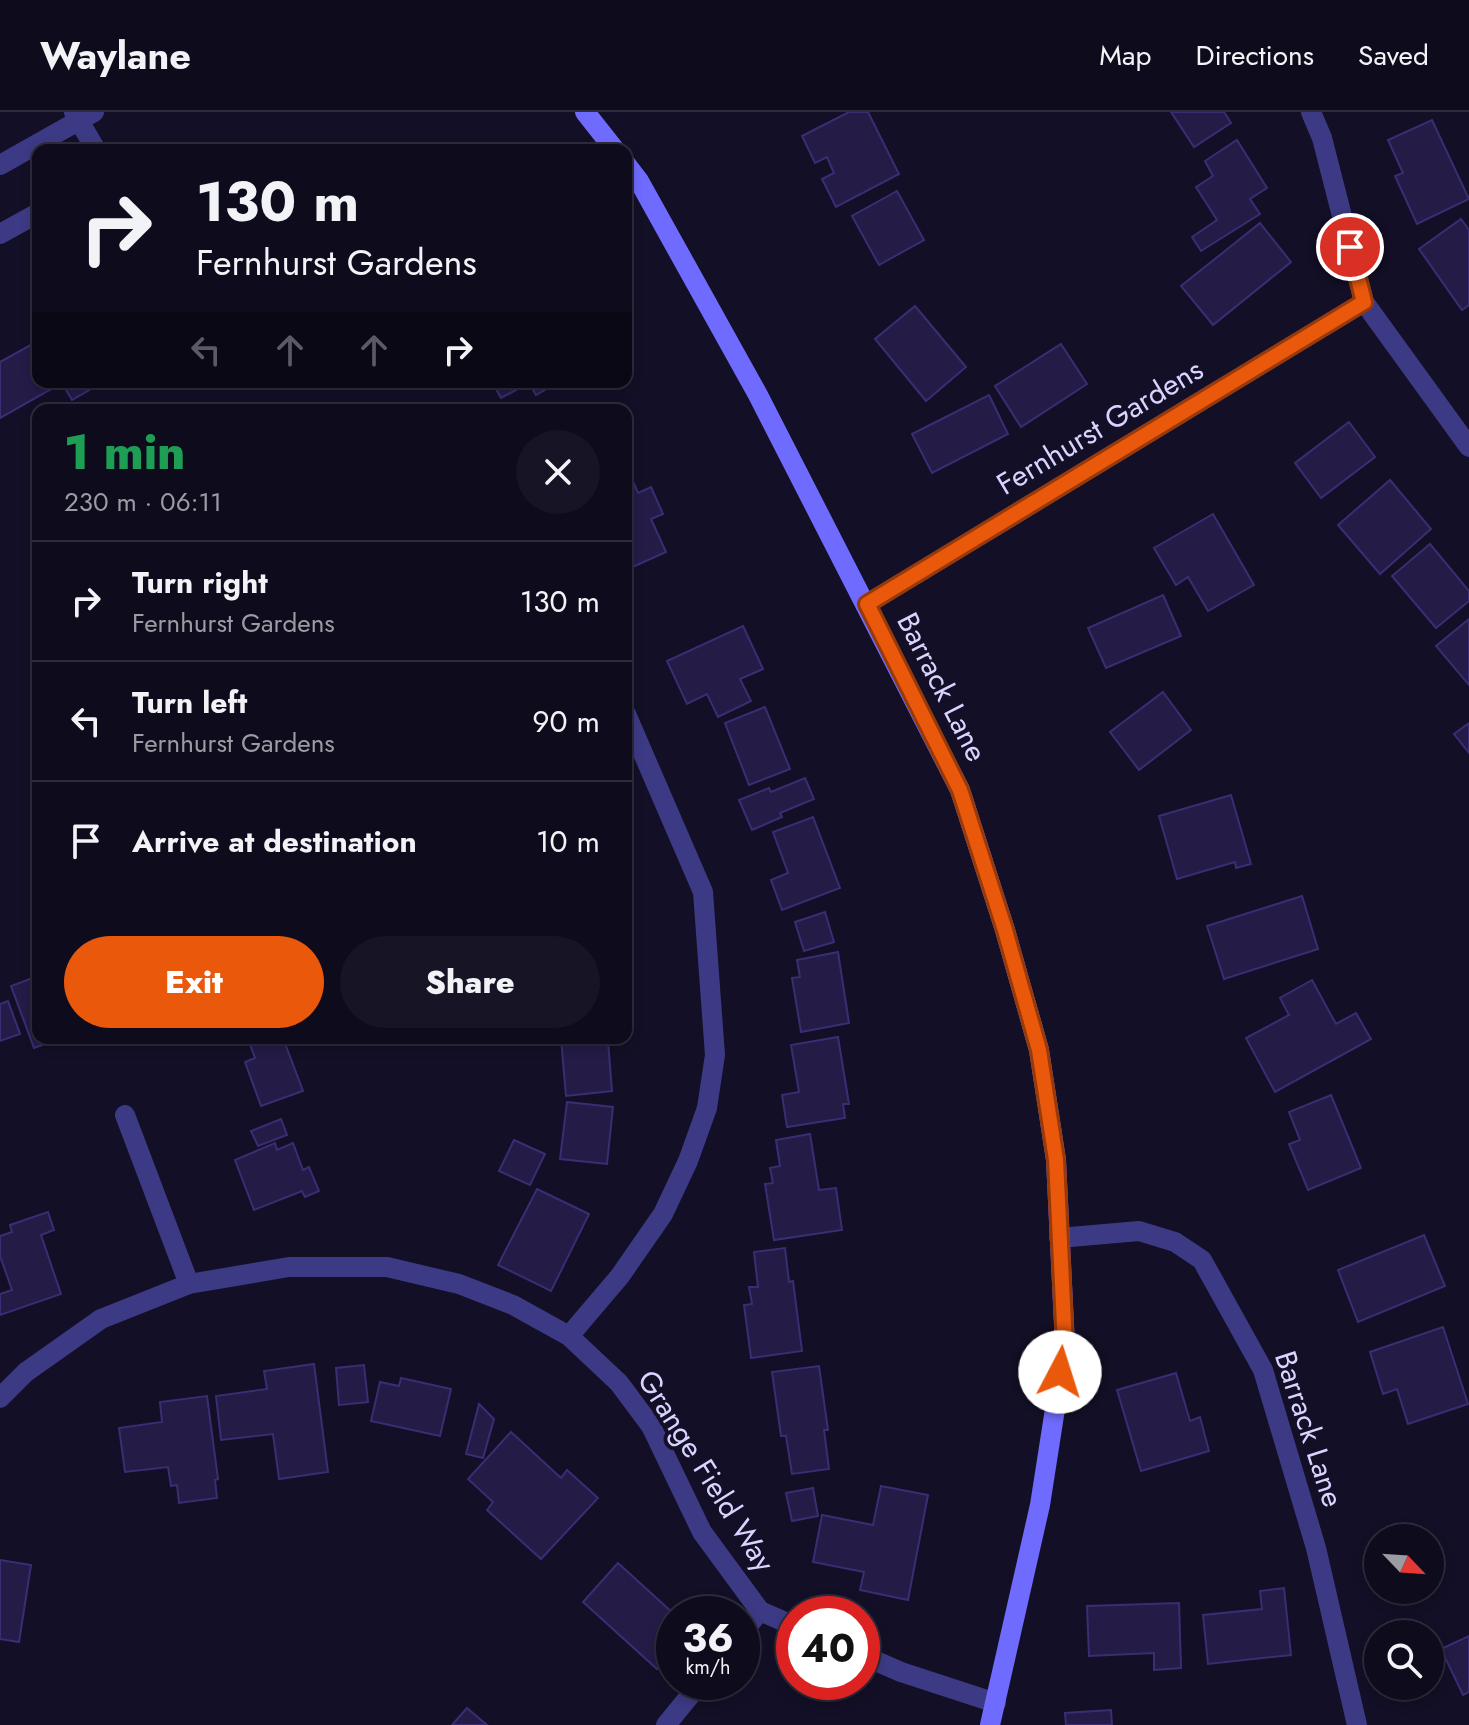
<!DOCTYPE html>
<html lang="en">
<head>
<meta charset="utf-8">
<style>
  body { margin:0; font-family:Jost,sans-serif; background:#171425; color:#f1f3f6; height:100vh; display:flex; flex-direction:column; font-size:30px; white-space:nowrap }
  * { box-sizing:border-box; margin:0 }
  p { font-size:26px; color:#9b9ba3 }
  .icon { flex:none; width:44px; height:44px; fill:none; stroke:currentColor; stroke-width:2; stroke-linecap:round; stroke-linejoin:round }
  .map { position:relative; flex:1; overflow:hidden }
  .sheet { position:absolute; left:32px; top:292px; width:600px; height:640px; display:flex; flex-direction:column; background:#0e0b1c; border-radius:16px; box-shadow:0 4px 12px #0003,0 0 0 2px #2e2b3b }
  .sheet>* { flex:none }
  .hud { position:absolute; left:32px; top:32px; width:600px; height:244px; border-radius:16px; box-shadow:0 4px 12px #0003,0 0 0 2px #2e2b3b; background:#0e0b1c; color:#f1f3f6; overflow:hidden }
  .needle { width:52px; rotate:115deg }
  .controls { position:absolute; left:1364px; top:1412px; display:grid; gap:16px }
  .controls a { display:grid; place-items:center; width:80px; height:80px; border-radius:50%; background:#0e0b1c; box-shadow:0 4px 12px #0003,0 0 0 2px #2e2b3b; font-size:40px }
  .speed { position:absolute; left:656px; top:1484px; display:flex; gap:16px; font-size:40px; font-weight:700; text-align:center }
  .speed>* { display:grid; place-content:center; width:104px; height:104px; border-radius:50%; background:#0e0b1c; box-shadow:0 4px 12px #0003,0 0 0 2px #2e2b3b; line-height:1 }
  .speed small { font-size:20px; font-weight:400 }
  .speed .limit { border:12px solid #d22; background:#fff; color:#111 }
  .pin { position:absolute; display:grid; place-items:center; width:68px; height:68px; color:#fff; margin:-34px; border:4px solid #fff; border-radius:50%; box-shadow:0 2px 8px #0007 }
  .me { position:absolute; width:88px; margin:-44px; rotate:5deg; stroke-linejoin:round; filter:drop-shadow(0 0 6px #0008) }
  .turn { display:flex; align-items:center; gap:28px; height:168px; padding:0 32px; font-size:36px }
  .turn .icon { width:104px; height:104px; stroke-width:2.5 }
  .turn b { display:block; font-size:56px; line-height:68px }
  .lanes { display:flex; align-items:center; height:76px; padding:0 32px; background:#0003; justify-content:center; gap:40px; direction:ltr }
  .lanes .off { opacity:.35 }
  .round { display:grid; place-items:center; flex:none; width:84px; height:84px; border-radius:42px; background:#171425 }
  .summary { display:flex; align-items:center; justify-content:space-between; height:136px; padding:0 32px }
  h1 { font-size:48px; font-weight:800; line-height:60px; color:#1e9e55 }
  .primary-button { display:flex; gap:16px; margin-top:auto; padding:16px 32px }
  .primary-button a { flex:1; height:92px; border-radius:48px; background:#ea580c; color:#fff; font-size:32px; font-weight:800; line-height:92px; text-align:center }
  .primary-button a+a { background:#171425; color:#f1f3f6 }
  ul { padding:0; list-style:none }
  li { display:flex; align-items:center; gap:24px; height:120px; padding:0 32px; border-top:2px solid #2e2b3b }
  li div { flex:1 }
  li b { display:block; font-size:30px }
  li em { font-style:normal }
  header { display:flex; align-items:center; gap:48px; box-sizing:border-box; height:112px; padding:0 40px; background:#0e0b1c; border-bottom:2px solid #2e2b3b }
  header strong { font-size:38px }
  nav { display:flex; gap:44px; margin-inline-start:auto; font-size:28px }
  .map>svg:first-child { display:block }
  .building { fill:#241b47; stroke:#3b2d73; stroke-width:2 }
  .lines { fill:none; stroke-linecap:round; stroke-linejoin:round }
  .street { stroke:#3d3a85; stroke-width:20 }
  .secondary { stroke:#6f6bff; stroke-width:20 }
  .route-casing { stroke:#983908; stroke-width:20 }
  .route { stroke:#ea580c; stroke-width:14 }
  .labels { text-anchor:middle; stroke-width:8; stroke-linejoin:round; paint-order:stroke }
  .street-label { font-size:30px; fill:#d9d4ff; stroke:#130f26 }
</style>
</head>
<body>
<header>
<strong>Waylane</strong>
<nav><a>Map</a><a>Directions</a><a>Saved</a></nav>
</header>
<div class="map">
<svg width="1469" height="1613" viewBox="0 0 1469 1613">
  <rect width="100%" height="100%" fill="#130f26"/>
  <g class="building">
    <path d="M 849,0 L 868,0 L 899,62 L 836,95 L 822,67 L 834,61 L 827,45 L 815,51 L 802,24 Z"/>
    <path d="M 1171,0 L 1224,0 L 1231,11 L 1194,35 Z"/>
    <path d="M 1432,8 L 1469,87 L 1417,112 L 1395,64 L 1403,61 L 1388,28 Z"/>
    <path d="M 1237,28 L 1267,76 L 1250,87 L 1260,102 L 1201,139 L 1192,125 L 1217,108 L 1196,75 L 1213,64 L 1205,49 Z"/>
    <path d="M 897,79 L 924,128 L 879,153 L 852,104 Z"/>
    <path d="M 1461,107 L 1469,118 L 1469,193 L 1462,198 L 1419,137 Z"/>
    <path d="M 1260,111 L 1291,150 L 1213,213 L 1181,174 Z"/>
    <path d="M 915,194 L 966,255 L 926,289 L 875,227 Z"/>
    <path d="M 38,229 L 38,270 L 88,270 L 91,277 L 72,288 L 62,271 L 0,306 L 0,250 Z"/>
    <path d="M 1061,232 L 1087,272 L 1021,315 L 995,274 Z"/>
    <path d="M 492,270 L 559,270 L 536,283 L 529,271 L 501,286 Z"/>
    <path d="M 989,283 L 1008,322 L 932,361 L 912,322 Z"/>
    <path d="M 1349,310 L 1375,345 L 1321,386 L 1295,351 Z"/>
    <path d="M 631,365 L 638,381 L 651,375 L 663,402 L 651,407 L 666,440 L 626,458 L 626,367 Z"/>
    <path d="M 1390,368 L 1431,417 L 1380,462 L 1338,413 Z"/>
    <path d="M 1213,402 L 1254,473 L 1208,499 L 1188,465 L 1176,473 L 1154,436 Z"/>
    <path d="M 1430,432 L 1469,479 L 1469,489 L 1436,516 L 1392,464 Z"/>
    <path d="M 1163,483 L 1181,524 L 1106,556 L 1088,516 Z"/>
    <path d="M 1469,507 L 1469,573 L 1436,534 Z"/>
    <path d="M 743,514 L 763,557 L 740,567 L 751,589 L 718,605 L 707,582 L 687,592 L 667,549 Z"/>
    <path d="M 1163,580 L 1191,618 L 1139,658 L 1110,620 Z"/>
    <path d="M 765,595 L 790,657 L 749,673 L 725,611 Z"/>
    <path d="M 1469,611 L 1469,641 L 1454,622 Z"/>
    <path d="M 805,666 L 814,687 L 780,701 L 782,705 L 752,718 L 739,688 L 769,676 L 771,680 Z"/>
    <path d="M 1231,683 L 1251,752 L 1236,756 L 1235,750 L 1177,767 L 1159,704 Z"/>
    <path d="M 813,705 L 840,776 L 782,798 L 771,768 L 788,761 L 773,720 Z"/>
    <path d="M 1302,784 L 1318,837 L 1224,867 L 1207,814 Z"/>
    <path d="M 825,800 L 834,830 L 804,839 L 795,810 Z"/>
    <path d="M 838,840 L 849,911 L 801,920 L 792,866 L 800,865 L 797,848 Z"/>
    <path d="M 38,864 L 38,926 L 61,926 L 34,936 L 11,874 Z"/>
    <path d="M 1312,868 L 1336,912 L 1356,901 L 1371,927 L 1275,980 L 1246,926 L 1289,903 L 1280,886 Z"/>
    <path d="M 8,889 L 20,922 L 0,929 L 0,892 Z"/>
    <path d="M 838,925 L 849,992 L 843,992 L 845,1006 L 787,1015 L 782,983 L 799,980 L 791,933 Z"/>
    <path d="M 260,926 L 283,926 L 303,979 L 261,994 L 245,950 L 255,946 L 249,930 Z"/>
    <path d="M 561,926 L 624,926 L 608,929 L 612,979 L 566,984 Z"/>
    <path d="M 1331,983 L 1361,1056 L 1308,1078 L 1289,1032 L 1300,1028 L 1289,1000 Z"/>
    <path d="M 567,990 L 613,995 L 607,1052 L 560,1047 Z"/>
    <path d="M 281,1007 L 287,1023 L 258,1034 L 251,1019 Z"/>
    <path d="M 810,1022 L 819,1078 L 836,1076 L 842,1118 L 774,1128 L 765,1072 L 773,1071 L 770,1056 L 780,1054 L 776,1028 Z"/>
    <path d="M 514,1028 L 545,1042 L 530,1073 L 499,1059 Z"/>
    <path d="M 275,1031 L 277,1038 L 293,1031 L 303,1058 L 309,1055 L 319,1079 L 305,1085 L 302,1079 L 254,1098 L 235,1048 Z"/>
    <path d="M 537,1077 L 589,1102 L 551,1179 L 498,1153 Z"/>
    <path d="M 48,1100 L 54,1118 L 41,1123 L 61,1182 L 0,1203 L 0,1182 L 12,1178 L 0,1144 L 0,1124 L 12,1120 L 10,1113 Z"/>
    <path d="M 1424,1123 L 1445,1174 L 1358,1210 L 1338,1158 Z"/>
    <path d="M 785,1136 L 789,1170 L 793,1169 L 802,1239 L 751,1246 L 744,1193 L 752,1192 L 749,1175 L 758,1175 L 754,1140 Z"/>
    <path d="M 1443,1215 L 1468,1292 L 1408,1312 L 1397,1277 L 1383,1282 L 1370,1240 Z"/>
    <path d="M 314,1252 L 328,1360 L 279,1367 L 273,1322 L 221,1328 L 216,1284 L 267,1277 L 264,1259 Z"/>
    <path d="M 364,1253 L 368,1290 L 339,1293 L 336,1256 Z"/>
    <path d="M 819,1254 L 828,1318 L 824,1318 L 829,1357 L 792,1362 L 786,1324 L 781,1324 L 772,1260 Z"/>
    <path d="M 1176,1261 L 1190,1309 L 1200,1305 L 1209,1339 L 1141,1359 L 1117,1278 Z"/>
    <path d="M 401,1266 L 451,1277 L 440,1324 L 371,1309 L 380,1270 L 399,1274 Z"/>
    <path d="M 207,1284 L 218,1367 L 215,1368 L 217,1386 L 179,1391 L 177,1373 L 171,1374 L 168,1355 L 125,1360 L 119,1316 L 162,1310 L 160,1290 Z"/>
    <path d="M 479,1292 L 494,1307 L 483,1346 L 466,1342 Z"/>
    <path d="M 511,1320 L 561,1366 L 567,1358 L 598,1386 L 541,1447 L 487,1398 L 493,1390 L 468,1367 Z"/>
    <path d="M 881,1374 L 928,1383 L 908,1488 L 860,1478 L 864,1460 L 813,1450 L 822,1403 L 873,1413 Z"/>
    <path d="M 813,1376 L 818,1404 L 792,1409 L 786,1381 Z"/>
    <path d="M 0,1448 L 31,1453 L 19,1530 L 0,1527 Z"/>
    <path d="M 618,1451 L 674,1502 L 674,1539 L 657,1557 L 583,1490 Z"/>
    <path d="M 1284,1476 L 1291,1543 L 1208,1552 L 1203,1503 L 1262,1497 L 1260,1479 Z"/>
    <path d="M 1179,1491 L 1181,1556 L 1154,1558 L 1154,1541 L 1089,1544 L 1087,1494 Z"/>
    <path d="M 1469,1524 L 1469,1580 L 1463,1583 L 1441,1537 Z"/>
    <path d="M 467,1596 L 487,1613 L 452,1613 Z"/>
    <path d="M 1111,1598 L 1112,1613 L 1066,1613 L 1065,1601 Z"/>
  </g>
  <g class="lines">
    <g class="street">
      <path d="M 74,0 L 96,38"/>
      <path d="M 1311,0 L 1322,26 L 1364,190 L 1469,335"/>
      <path d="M 0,53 L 94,0"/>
      <path d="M 0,122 L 38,101"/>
      <path d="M 867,492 L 1364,190"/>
      <path d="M 125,1003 L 189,1172"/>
      <path d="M 1059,1126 L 1139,1119 L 1175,1130 L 1202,1148 L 1263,1258 L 1316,1436 L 1357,1613"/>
      <path d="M 569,1224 L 620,1164 L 663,1102 L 688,1049 L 707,996 L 715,943 L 703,780 L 626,602"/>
      <path d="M 0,1286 L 26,1260 L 101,1207 L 189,1172 L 289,1155 L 387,1155 L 459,1172 L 513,1193 L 569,1224 L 619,1271 L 651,1314 L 702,1420 L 760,1499 L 794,1514"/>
      <path d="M 742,1521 L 760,1499"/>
      <path d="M 862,1543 L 901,1560 L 996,1591"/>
      <path d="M 666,1613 L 701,1570"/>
    </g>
    <g class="secondary">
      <path d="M 585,0 L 615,38"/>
      <path d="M 626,52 L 639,69 L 758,283 L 960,678 L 1005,818 L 1039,938 L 1056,1048 L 1065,1233 L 1040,1393 L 990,1613"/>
    </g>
  </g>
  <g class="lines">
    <g class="route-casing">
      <path id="route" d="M 1060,1260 L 1065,1233 L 1056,1048 L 1039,938 L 1005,818 L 960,678 L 867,492 L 1364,190 L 1350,135"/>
    </g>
    <use href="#route" class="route"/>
  </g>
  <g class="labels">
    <g class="street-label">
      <text transform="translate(1100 315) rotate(-31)" y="10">Fernhurst Gardens</text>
      <text transform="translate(942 575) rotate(63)" y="10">Barrack Lane</text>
      <text transform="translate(1309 1317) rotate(72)" y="10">Barrack Lane</text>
      <text transform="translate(706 1359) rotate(58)" y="10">Grange Field Way</text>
    </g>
  </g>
</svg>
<div class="controls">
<a><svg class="needle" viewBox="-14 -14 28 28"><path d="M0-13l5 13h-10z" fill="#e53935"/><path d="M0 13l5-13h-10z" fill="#9b9ba3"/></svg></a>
<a><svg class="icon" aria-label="search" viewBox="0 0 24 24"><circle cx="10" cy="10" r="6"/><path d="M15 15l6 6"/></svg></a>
</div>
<div class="speed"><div>36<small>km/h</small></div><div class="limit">40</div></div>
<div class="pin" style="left:1350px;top:135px;background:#d93025"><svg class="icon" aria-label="arrive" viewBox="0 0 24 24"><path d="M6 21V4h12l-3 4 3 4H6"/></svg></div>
<svg class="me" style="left:1060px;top:1260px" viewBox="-20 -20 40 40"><circle r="19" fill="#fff"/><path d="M0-13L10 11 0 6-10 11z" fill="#ea580c"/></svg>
<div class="hud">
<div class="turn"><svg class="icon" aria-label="right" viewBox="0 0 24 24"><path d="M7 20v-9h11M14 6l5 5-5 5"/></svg><div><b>130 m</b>Fernhurst Gardens</div></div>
<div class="lanes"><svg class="icon off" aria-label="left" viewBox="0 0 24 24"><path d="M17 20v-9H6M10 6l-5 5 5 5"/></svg><svg class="icon off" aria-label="ahead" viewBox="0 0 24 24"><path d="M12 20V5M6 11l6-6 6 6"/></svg><svg class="icon off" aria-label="ahead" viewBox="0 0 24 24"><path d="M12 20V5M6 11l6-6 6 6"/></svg><svg class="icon" aria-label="right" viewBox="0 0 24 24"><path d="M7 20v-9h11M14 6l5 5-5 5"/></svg></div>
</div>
<section class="sheet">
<div class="summary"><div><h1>1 min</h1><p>230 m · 06:11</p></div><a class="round"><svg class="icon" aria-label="close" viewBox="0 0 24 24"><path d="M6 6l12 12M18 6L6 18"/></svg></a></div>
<ul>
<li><svg class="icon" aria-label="right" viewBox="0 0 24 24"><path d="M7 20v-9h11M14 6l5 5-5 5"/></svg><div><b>Turn right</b><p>Fernhurst Gardens</p></div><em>130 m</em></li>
<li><svg class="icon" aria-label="left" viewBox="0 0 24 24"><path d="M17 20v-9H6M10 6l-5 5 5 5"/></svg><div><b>Turn left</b><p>Fernhurst Gardens</p></div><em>90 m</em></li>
<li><svg class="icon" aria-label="arrive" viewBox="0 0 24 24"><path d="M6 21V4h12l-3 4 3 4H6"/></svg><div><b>Arrive at destination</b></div><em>10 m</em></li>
</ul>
<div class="primary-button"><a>Exit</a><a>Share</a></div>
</section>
</div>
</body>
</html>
